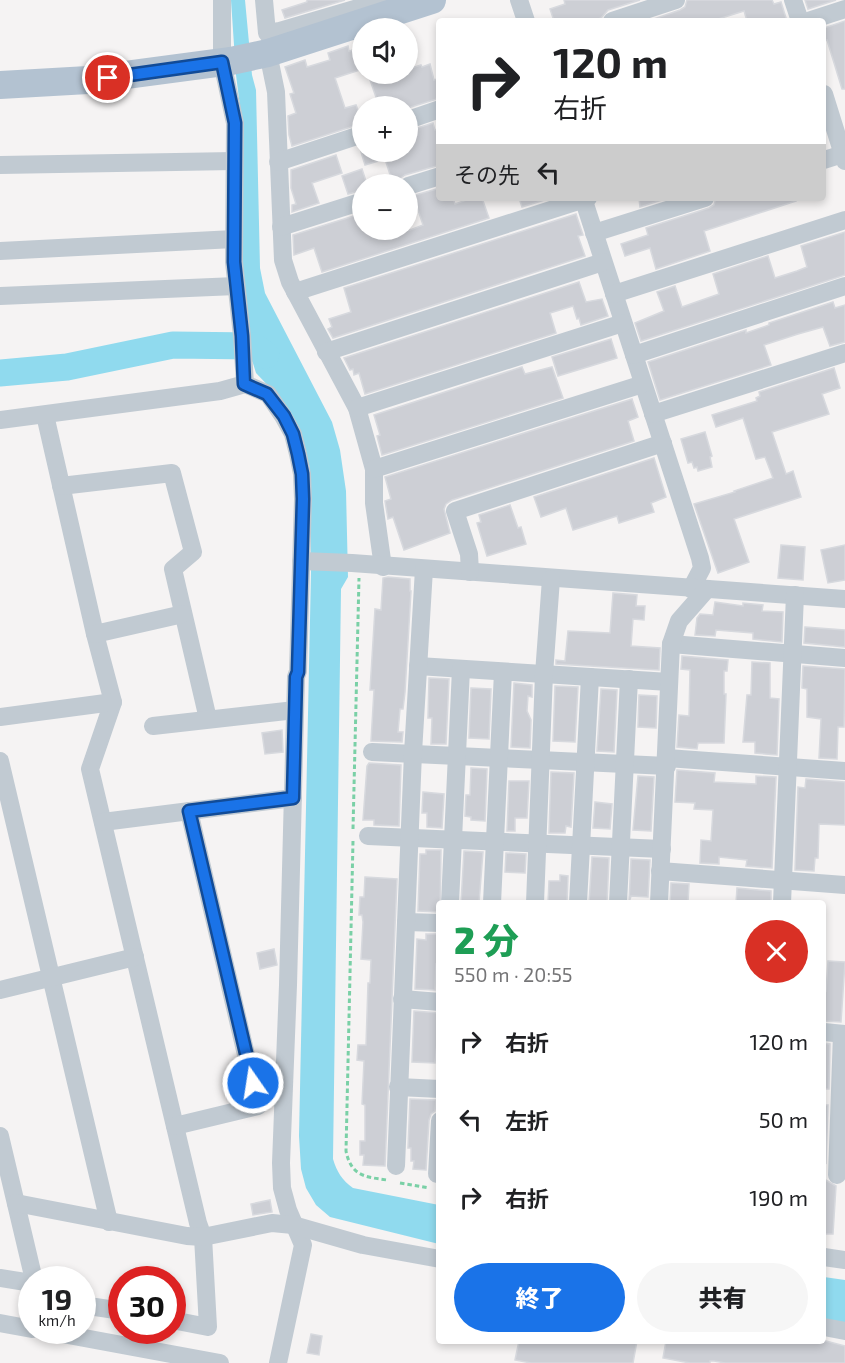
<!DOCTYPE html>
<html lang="ja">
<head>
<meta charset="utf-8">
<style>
  body { margin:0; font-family:"Exo 2","Noto Sans JP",sans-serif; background:#f6f6f6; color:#202124; height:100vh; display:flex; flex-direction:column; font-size:22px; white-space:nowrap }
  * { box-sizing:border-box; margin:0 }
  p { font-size:20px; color:#757577 }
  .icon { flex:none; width:33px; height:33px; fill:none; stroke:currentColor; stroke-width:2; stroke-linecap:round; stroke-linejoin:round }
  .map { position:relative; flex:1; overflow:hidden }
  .side { position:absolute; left:436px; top:900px; width:390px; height:444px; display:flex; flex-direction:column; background:#fff; border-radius:6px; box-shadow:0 3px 9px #0003 }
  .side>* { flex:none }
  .banner { position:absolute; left:436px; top:18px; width:390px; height:183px; border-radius:6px; box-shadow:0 3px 9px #0003; background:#fff; color:#202124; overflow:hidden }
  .controls { position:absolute; left:352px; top:18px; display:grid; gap:12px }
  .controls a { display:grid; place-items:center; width:66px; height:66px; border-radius:50%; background:#fff; box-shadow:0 3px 9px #0003; font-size:30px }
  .speed { position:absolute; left:18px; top:1266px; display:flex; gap:12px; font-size:30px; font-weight:700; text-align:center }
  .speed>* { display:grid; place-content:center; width:78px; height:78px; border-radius:50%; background:#fff; box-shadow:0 3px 9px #0003; line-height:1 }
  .speed small { font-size:15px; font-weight:400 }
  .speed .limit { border:9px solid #d22; background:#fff; color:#111 }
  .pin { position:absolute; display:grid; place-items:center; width:51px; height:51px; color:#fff; margin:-26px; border:3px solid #fff; border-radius:50%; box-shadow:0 2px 6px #0007 }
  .me { position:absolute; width:66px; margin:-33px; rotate:347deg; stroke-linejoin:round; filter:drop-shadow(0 0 4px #0008) }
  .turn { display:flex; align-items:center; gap:21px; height:126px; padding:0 18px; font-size:27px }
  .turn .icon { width:78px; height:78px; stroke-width:2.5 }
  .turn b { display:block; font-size:42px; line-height:51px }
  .then { display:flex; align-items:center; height:57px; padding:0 18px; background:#0003; gap:12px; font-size:22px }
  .round { display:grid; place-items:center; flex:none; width:63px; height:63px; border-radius:32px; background:#f6f6f6 }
  .head { display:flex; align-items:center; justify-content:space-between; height:102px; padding:0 18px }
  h1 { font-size:36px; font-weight:800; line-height:45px; color:#1e9e55 }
  .cta { display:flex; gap:12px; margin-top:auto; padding:12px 18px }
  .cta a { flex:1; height:69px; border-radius:36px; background:#1a73e8; color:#fff; font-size:24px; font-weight:800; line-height:69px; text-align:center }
  .cta a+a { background:#f6f6f6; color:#202124 }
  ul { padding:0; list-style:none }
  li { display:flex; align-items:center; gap:18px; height:78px; padding:0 18px }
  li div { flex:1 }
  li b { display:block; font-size:22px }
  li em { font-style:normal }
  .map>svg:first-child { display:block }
  .water { fill:#90daee }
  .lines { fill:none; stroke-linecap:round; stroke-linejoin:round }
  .river { stroke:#90daee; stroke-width:27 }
  .building { fill:#cdcfd5; stroke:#d7d9de; stroke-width:1.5 }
  .path { stroke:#7ad0a6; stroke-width:3; stroke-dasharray:4.5 3; stroke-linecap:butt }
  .minor { stroke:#c1cad2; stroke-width:18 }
  .primary { stroke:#b3c2d1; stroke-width:28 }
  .route-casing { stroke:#114b97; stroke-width:15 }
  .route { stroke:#1a73e8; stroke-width:10 }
</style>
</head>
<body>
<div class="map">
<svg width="845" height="1363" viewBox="0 0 845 1363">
  <rect width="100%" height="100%" fill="#f5f3f3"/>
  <g class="water">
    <path d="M 231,0 L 245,0 L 252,75 L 256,90 L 260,268 L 265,293 L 332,422 L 340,450 L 346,491 L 348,577 L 341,589 L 333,1159 C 337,1172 342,1180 353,1188 L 439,1205 L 439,1244 L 330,1217 L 316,1205 L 306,1188 L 301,1169 L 299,1136 L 311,573 L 310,469 L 304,445 L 278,396 L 256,373 L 252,360 L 243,269 L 243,130 L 236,75 Z"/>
    <path d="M 824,1277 L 845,1280 L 845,1325 L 824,1321 Z"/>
  </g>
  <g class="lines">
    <path class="river" d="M 0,373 L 67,367 L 173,345 L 254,346 L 266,355"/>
  </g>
  <g class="building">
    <path d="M 307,0 L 345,0 L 285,18 L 282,10 L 307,2 Z"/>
    <path d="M 564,0 L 640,0 L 608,10 L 601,18 L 592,21 L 554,21 L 550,9 L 565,4 Z"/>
    <path d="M 687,0 L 772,0 L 774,4 L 781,2 L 787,21 L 747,21 L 744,11 L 712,21 L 648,21 L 680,10 L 685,7 Z"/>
    <path d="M 805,0 L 836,0 L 808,9 Z"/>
    <path d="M 845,21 L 845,89 L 842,89 L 827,40 L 824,41 L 824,28 Z"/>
    <path d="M 348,46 L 349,51 L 363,47 L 363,69 L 335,78 L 345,108 L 356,105 L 363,123 L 292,146 L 289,135 L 288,116 L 296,113 L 290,94 L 294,93 L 285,67 L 305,60 L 307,67 L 330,60 L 328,53 Z"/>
    <path d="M 430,64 L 434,80 L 440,78 L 440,98 L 408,108 L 408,106 L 379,106 L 368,74 L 408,74 L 408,69 L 421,65 L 422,67 Z"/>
    <path d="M 433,123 L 435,130 L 440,129 L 440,165 L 405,175 L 399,179 L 397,184 L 393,184 L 385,159 L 365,165 L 361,152 L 408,152 L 408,131 Z"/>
    <path d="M 336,155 L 342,173 L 312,183 L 319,203 L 292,212 L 292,205 L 296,204 L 291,188 L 291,170 Z"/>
    <path d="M 362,169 L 367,184 L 363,184 L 363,190 L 348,194 L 342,176 Z"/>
    <path d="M 440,188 L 440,198 L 453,198 L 455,204 L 472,198 L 482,198 L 489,218 L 322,272 L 314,248 L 294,255 L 293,235 L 363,213 L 363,230 L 410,230 L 423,225 L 415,201 L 408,204 L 408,197 Z"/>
    <path d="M 519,198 L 551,198 L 522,207 Z"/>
    <path d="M 639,198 L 668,198 L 640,207 Z"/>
    <path d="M 716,198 L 795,198 L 796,201 L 704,231 L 710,251 L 656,269 L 650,248 L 625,256 L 621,244 L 648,235 L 646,228 L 709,208 L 714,205 Z"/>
    <path d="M 576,214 L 583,235 L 578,236 L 585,256 L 333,338 L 328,329 L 332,327 L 329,319 L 351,312 L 344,288 Z"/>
    <path d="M 845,232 L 845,275 L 641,341 L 635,323 L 664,311 L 657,292 L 675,286 L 682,307 L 719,294 L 713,274 L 768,256 L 775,278 L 797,271 L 807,267 L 801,246 Z"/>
    <path d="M 579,282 L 586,302 L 602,299 L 608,316 L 581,325 L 579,318 L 577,319 L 573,306 L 550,313 L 556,333 L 365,394 L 359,373 L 354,375 L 353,369 L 350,370 L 344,358 Z"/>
    <path d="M 833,302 L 835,308 L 845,305 L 845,342 L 830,346 L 823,327 L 798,334 L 764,345 L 771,365 L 660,400 L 648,362 L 746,330 L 746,333 L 769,325 L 769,323 Z"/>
    <path d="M 611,339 L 617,358 L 558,376 L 552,357 Z"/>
    <path d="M 522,367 L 525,374 L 552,367 L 563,398 L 382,455 L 377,436 L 380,435 L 374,415 Z"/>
    <path d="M 834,368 L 840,388 L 822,394 L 829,414 L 772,432 L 786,474 L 793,471 L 801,497 L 734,519 L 749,562 L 718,573 L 694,504 L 735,492 L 734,491 L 773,478 L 765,457 L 756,459 L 743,418 L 716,427 L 712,415 L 757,401 L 756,398 L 760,396 L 759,392 Z"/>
    <path d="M 632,399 L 638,417 L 628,421 L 634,441 L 452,500 L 446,504 L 444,509 L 450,533 L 404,550 L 393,517 L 388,519 L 385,501 L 391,499 L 385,477 Z"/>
    <path d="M 705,432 L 712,456 L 710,457 L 712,467 L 698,471 L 697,467 L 694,468 L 692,462 L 688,463 L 681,439 Z"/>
    <path d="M 654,458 L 666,497 L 651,503 L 654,512 L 619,523 L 617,516 L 573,530 L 566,508 L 541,517 L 534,497 Z"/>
    <path d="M 510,505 L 518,528 L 521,527 L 526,544 L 487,556 L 477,523 L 481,522 L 479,515 Z"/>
    <path d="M 781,545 L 805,547 L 803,580 L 778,578 Z"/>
    <path d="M 845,545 L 845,580 L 828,583 L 821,550 Z"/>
    <path d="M 388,577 L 410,579 L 410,591 L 411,591 L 405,692 L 403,709 L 400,709 L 398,732 L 403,732 L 402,742 L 371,741 L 374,690 L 370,690 L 375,609 L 381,610 L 383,578 Z"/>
    <path d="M 613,593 L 637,595 L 636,606 L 645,606 L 644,620 L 633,619 L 631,646 L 660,648 L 659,670 L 556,664 L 556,660 L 565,661 L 568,631 L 610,633 Z"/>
    <path d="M 715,602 L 743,606 L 743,603 L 763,605 L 762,611 L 783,612 L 782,642 L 753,639 L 753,633 L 716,630 L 715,636 L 695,635 L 697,618 L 700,614 L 713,615 Z"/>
    <path d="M 805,627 L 845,630 L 845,647 L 804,643 Z"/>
    <path d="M 682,656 L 728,660 L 727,671 L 724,671 L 724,694 L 726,694 L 724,743 L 698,743 L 697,749 L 677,747 L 679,715 L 689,716 L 690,670 L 681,669 Z"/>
    <path d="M 752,662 L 770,663 L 770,698 L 779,699 L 777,755 L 755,753 L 755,742 L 743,742 L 747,695 L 751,695 Z"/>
    <path d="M 803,666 L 845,669 L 844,727 L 838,727 L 837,759 L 819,758 L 821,719 L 807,717 L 807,689 L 802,688 Z"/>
    <path d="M 429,678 L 449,679 L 446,744 L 431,744 L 432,718 L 428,718 Z"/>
    <path d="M 514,683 L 532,685 L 532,697 L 528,696 L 527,711 L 531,720 L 530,748 L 511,747 Z"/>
    <path d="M 555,686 L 578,687 L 575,742 L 553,741 Z"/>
    <path d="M 471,688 L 491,689 L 489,739 L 469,738 Z"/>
    <path d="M 601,689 L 617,690 L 614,752 L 597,751 Z"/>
    <path d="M 639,695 L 657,696 L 656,728 L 638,727 Z"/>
    <path d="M 282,730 L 283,752 L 265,754 L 262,733 Z"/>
    <path d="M 369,763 L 401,765 L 399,826 L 374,825 L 374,820 L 363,820 L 367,766 Z"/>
    <path d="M 471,768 L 487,769 L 485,821 L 471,820 L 471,817 L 465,816 L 466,795 L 470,795 Z"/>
    <path d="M 677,770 L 715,773 L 714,782 L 756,784 L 756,776 L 776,777 L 772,868 L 746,866 L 747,860 L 719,857 L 719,864 L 700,863 L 701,840 L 711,841 L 713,810 L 694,809 L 695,803 L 675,802 Z"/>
    <path d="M 551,772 L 574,773 L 571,827 L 566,826 L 565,833 L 549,833 Z"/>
    <path d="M 638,776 L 654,777 L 651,831 L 633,830 Z"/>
    <path d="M 806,779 L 845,782 L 845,825 L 819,824 L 818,858 L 815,858 L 814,871 L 795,870 L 798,787 L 805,788 Z"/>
    <path d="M 509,781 L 529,781 L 527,818 L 515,818 L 515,831 L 507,831 Z"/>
    <path d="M 423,792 L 444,794 L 442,828 L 427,827 L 427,813 L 422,813 Z"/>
    <path d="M 595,802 L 612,804 L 610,829 L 593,828 Z"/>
    <path d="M 426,850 L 441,850 L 440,912 L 418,911 L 420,854 L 426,854 Z"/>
    <path d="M 464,851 L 483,852 L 479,903 L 461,903 Z"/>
    <path d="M 506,853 L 526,854 L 525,873 L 505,872 Z"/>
    <path d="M 592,857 L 609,858 L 607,903 L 589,903 Z"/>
    <path d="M 631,859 L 650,860 L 648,897 L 631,896 L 629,903 Z"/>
    <path d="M 560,875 L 568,876 L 567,903 L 548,903 L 549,881 L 560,881 Z"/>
    <path d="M 365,877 L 397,879 L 385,1166 L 363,1165 L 364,1155 L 360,1155 L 360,1141 L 365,1141 L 365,1105 L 362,1104 L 364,1061 L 357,1060 L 358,1045 L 366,1045 L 368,983 L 370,983 L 371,960 L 361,959 L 363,922 L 362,915 L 359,915 L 360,897 L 364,897 Z"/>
    <path d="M 671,883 L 689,884 L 688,903 L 670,903 Z"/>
    <path d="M 737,888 L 771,891 L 771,903 L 736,903 Z"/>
    <path d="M 426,934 L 440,934 L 440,965 L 436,964 L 435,990 L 415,989 L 417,939 L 426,940 Z"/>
    <path d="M 274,949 L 277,965 L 260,969 L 257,953 Z"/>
    <path d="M 828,961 L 845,962 L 841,1022 L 824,1021 L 824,990 L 826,991 Z"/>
    <path d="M 414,1011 L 440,1013 L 435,1063 L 412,1062 Z"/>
    <path d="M 824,1043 L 830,1044 L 829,1089 L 824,1089 Z"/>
    <path d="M 410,1099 L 436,1100 L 435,1111 L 431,1114 L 429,1120 L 426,1170 L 413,1169 L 414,1161 L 411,1161 L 411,1148 L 408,1148 Z"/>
    <path d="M 824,1105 L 828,1105 L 826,1163 L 824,1162 Z"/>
    <path d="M 824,1179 L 836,1186 L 833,1234 L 824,1234 Z"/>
    <path d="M 270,1200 L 272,1212 L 253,1215 L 251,1204 Z"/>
    <path d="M 311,1334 L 322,1336 L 319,1355 L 307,1353 Z"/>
    <path d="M 519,1341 L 637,1341 L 633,1363 L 531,1363 L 515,1360 Z"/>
    <path d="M 666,1341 L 826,1341 L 845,1346 L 845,1363 L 725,1363 L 714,1361 L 710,1361 L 710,1363 L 690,1363 L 663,1358 Z"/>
  </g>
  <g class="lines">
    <g class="path">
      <path d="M 353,829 L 359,578"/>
      <path d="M 353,841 L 346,1151 C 351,1176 365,1177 387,1180"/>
      <path d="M 400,1183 L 429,1188"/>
    </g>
    <g class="minor">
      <path d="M 222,0 L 222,62 L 235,123 L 234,262 L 242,336 L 245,384"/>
      <path d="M 264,0 L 267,33 L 280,31 L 385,0"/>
      <path d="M 519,0 L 526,21"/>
      <path d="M 793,0 L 800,21"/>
      <path d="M 612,21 L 676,0"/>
      <path d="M 808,21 L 845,9"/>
      <path d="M 268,53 L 276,92 L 283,260 L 290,282 L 357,408 L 374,469 L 374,503 L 383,567"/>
      <path d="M 824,94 L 845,161"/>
      <path d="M 408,120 L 440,109"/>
      <path d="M 824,160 L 843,154"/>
      <path d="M 278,162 L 363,134"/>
      <path d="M 0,165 L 234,161"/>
      <path d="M 408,186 L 440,176"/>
      <path d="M 583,198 L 700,558 L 702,568 L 691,589"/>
      <path d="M 281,227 L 363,201"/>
      <path d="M 594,233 L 705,198"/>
      <path d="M 0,251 L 234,239"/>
      <path d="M 295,292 L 588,198"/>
      <path d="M 614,294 L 845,220"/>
      <path d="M 0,296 L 236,286"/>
      <path d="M 326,352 L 603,262"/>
      <path d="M 634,355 L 845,286"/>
      <path d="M 357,408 L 623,323"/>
      <path d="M 653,414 L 845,353"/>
      <path d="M 45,415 L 95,634 L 113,702 L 90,769 L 198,1223 L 203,1237 L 208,1327 L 172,1320"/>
      <path d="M 0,420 L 220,391 L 245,384 L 268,394 L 283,416 L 293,434 L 298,454 L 302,474 L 303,499 L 298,671 L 296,677 L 288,985 L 281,1163 L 282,1188 L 288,1210 L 303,1245 L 278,1363"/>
      <path d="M 374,469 L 643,384"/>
      <path d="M 61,486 L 172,473 L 193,552 L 173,569 L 208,719"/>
      <path d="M 301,561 L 352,563 L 845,599"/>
      <path d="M 470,572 L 469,554 L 455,511 L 663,443"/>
      <path d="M 95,634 L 183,614"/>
      <path d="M 671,644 L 845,658"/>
      <path d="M 418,666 L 669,682"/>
      <path d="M 0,717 L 113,702"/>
      <path d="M 153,726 L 295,710"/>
      <path d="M 372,752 L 667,766"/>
      <path d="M 667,758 L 845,771"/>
      <path d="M 0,761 L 109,1222"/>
      <path d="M 103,822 L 293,798"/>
      <path d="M 368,836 L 662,849"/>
      <path d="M 660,871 L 845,885"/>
      <path d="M 450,903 L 461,669"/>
      <path d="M 492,903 L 503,672"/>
      <path d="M 535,903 L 544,674 L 551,579"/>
      <path d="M 578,903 L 590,677"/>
      <path d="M 618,903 L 629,679"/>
      <path d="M 659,903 L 671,644 L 679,621 L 707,589"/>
      <path d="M 782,903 L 795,595"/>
      <path d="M 406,922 L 440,923"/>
      <path d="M 0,990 L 135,957"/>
      <path d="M 402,999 L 440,1002"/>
      <path d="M 824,1032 L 845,1034"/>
      <path d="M 398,1087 L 440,1089"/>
      <path d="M 440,1121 L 437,1174 L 440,1174"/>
      <path d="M 175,1126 L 258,1106 L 189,811"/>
      <path d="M 0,1136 L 34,1280"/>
      <path d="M 396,1166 L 413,753 L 424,569"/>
      <path d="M 837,1175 L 842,1034"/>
      <path d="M 16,1203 L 187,1236 L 203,1237 L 272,1223 L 293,1225 L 363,1245 L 440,1259"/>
      <path d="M 824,1257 L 845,1260"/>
      <path d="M 0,1278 L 32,1283"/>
      <path d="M 82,1305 L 122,1311"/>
      <path d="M 0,1323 L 32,1329"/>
      <path d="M 824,1327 L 845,1331"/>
      <path d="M 41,1330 L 220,1363"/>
    </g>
    <path class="primary" d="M 0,85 L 88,80 L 231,61 L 268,53 L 432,0"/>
  </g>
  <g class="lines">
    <g class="route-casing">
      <path id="route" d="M 108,78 L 222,62 L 235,123 L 234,262 L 242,336 L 244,384 L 267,394 L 284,416 L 293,434 L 298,454 L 302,474 L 303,499 L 298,672 L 296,677 L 293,798 L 189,811 L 253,1083"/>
    </g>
    <use href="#route" class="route"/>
  </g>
</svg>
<div class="controls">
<a><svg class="icon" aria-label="sound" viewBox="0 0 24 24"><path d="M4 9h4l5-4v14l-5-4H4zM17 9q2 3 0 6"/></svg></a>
<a>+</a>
<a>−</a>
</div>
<div class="speed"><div>19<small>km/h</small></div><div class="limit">30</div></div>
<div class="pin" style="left:108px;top:78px;background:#d93025"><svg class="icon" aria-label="arrive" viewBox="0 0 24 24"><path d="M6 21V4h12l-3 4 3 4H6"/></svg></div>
<svg class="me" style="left:253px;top:1083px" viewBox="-20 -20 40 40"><circle r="17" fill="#1a73e8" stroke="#fff" stroke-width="3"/><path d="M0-11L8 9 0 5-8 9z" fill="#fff"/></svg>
<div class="banner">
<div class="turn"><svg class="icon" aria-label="right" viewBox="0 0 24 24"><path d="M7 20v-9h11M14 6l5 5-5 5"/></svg><div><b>120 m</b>右折</div></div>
<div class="then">その先<svg class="icon" aria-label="left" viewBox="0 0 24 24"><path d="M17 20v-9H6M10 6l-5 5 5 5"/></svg></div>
</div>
<section class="side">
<div class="head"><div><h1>2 分</h1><p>550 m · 20:55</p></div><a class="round" style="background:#d93025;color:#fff"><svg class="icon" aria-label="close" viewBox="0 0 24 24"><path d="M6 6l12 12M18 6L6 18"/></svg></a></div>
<ul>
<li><svg class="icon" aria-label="right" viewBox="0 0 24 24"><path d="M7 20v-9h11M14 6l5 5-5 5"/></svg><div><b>右折</b></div><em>120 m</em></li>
<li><svg class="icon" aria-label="left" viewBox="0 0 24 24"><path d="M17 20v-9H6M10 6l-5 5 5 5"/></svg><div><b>左折</b></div><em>50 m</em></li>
<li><svg class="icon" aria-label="right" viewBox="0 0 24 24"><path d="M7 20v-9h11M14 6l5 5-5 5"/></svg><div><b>右折</b></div><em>190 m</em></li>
</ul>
<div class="cta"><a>終了</a><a>共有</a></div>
</section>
</div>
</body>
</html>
